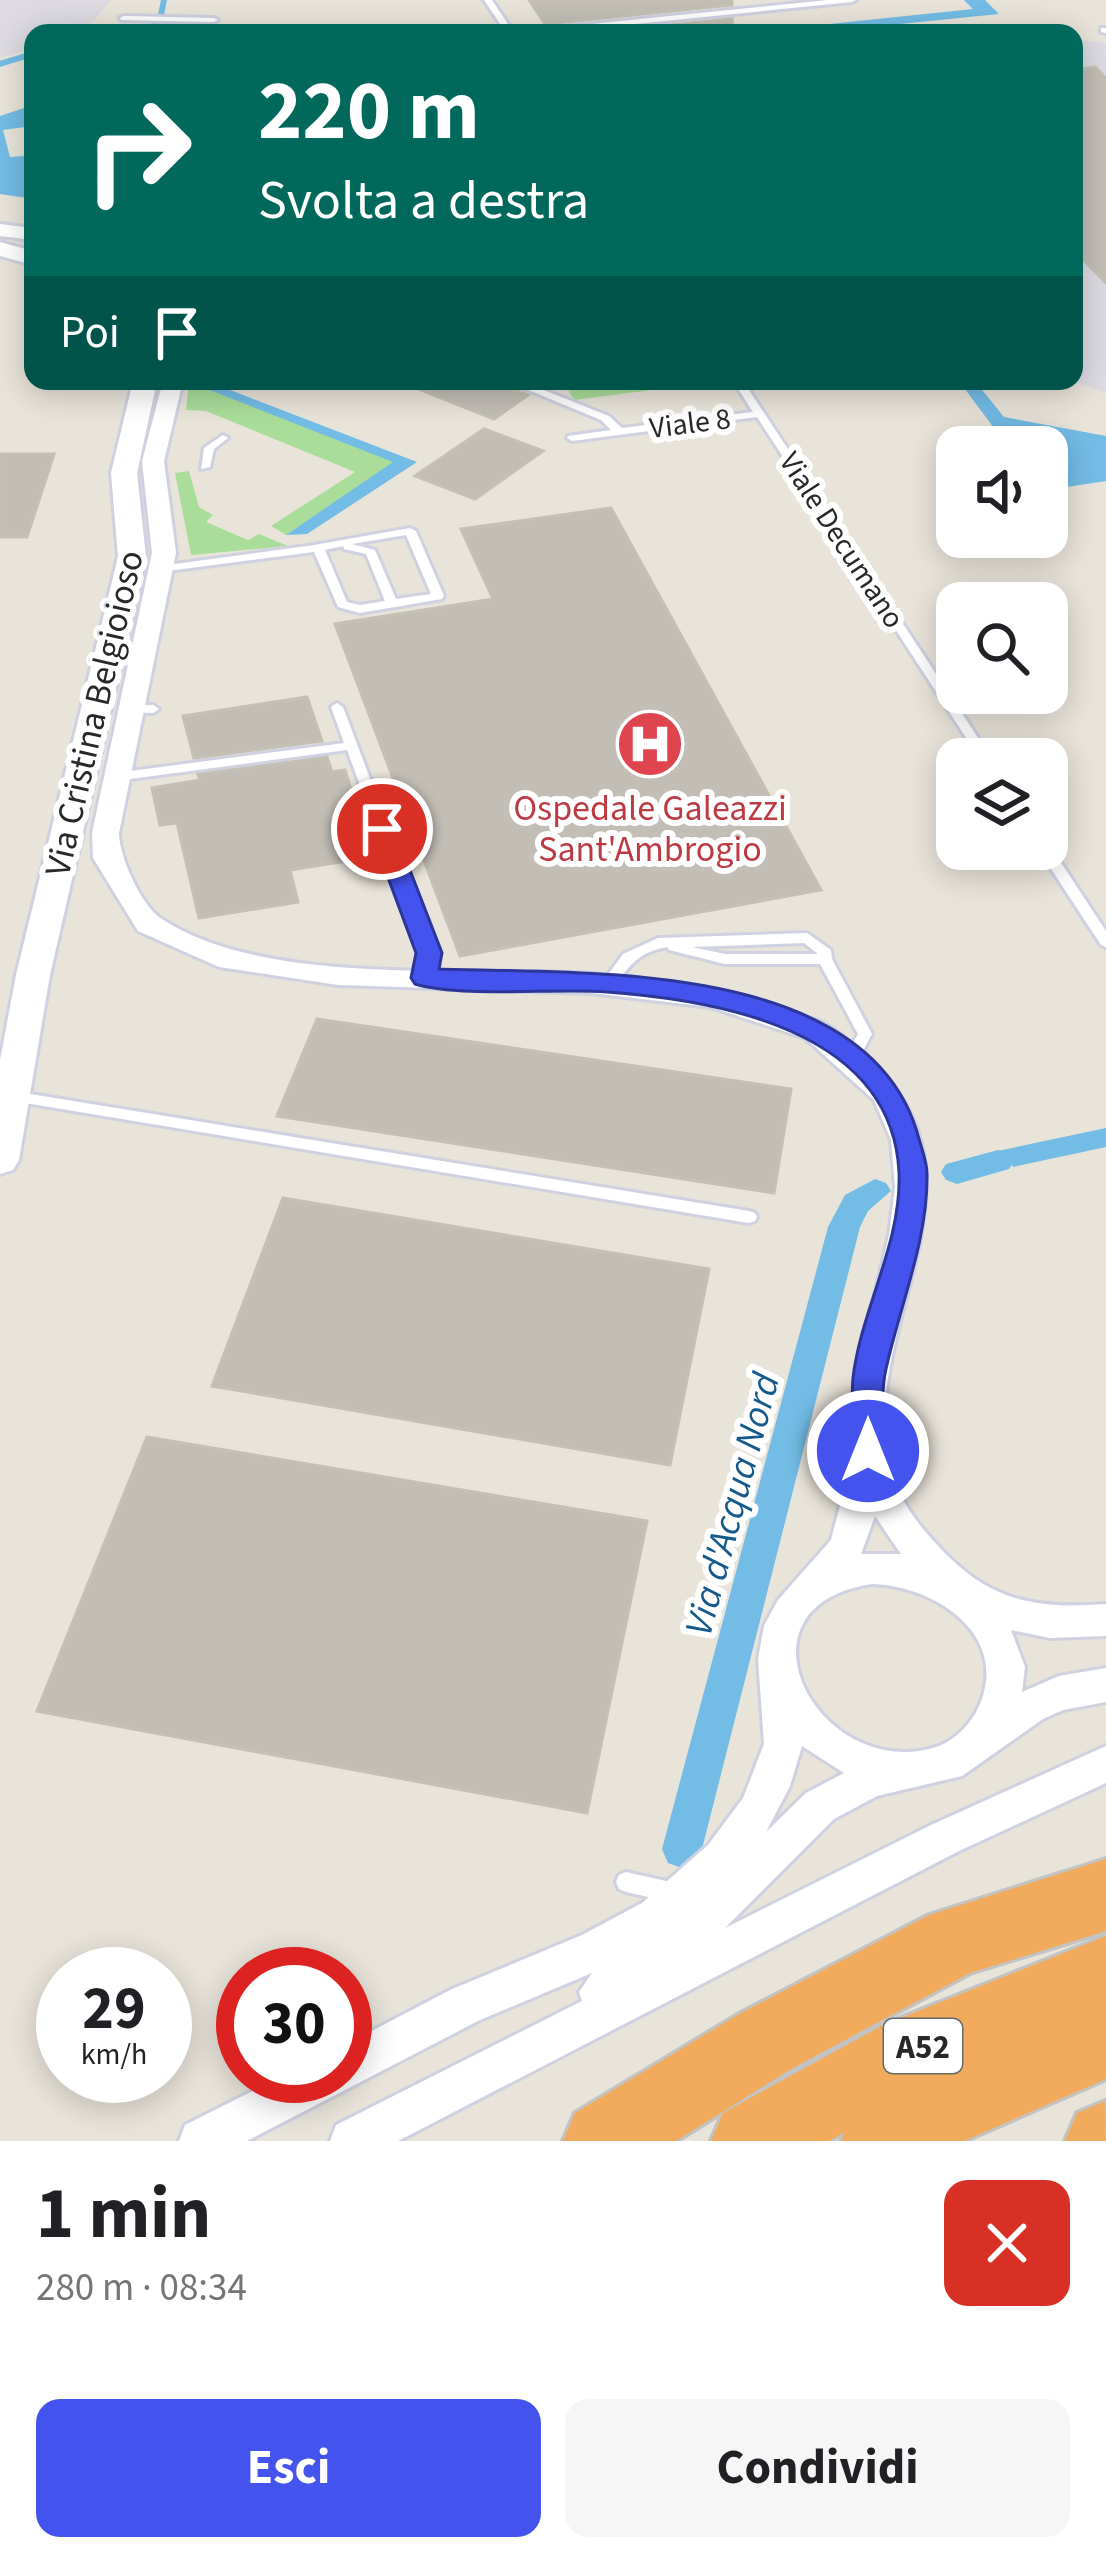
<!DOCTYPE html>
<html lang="it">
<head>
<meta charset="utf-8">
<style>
  body { margin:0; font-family:"Source Sans 3",sans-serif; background:#f6f6f6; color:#202124; height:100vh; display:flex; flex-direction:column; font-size:45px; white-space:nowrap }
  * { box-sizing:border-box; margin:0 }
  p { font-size:39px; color:#757577 }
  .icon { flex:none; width:66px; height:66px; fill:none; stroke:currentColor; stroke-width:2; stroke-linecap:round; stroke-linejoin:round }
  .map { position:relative; height:2141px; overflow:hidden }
  .sheet { display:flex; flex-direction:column; background:#fff; flex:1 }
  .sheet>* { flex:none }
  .guide { position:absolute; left:24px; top:24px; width:1059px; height:366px; border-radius:24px; box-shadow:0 6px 30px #0003; background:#00695c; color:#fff; overflow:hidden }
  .controls { position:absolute; left:936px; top:426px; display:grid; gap:24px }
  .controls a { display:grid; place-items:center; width:132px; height:132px; border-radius:24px; background:#fff; box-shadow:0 6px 30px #0003; font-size:60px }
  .speed { position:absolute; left:36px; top:1947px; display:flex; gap:24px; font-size:60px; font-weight:700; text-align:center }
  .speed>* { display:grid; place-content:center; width:156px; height:156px; border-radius:50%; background:#fff; box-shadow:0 6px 30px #0003; line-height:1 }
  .speed small { font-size:30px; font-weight:400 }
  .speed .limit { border:18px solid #d22; background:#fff; color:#111 }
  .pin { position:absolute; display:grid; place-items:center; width:102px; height:102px; color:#fff; margin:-51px; border:6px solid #fff; border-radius:50%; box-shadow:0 3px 12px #0007 }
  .me { position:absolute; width:132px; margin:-66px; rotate:0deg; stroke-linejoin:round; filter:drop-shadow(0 0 9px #0008) }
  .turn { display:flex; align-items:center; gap:42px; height:252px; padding:0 36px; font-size:54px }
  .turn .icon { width:156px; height:156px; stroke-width:2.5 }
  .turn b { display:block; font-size:84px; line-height:102px }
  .then { display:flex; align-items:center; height:114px; padding:0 36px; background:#0003; gap:24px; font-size:45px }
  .round { display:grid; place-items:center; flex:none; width:126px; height:126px; border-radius:24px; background:#f6f6f6 }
  .summary { display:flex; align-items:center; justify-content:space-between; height:204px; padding:0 36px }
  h1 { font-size:72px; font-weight:700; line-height:90px }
  .action { display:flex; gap:24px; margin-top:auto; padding:24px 36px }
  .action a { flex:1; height:138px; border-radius:24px; background:#4453ed; color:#fff; font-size:48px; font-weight:700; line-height:138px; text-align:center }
  .action a+a { background:#f6f6f6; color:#202124 }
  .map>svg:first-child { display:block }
  .industrial { fill:#dddae2 }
  .green { fill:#aadd9a }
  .water { fill:#73bce5 }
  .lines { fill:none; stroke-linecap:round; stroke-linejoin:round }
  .stream { stroke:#73bce5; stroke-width:6 }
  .canal { fill:#73bce5; fill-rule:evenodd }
  .building { fill:#c2beb6; stroke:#c4c0b4; stroke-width:3 }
  .service-casing { stroke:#cfd1e0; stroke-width:6 }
  .minor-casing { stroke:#cfd1e0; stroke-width:6 }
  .tertiary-casing { stroke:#cfd1e0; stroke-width:6 }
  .motorway-casing { stroke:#c3c3c3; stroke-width:6 }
  .service { fill:#fff; fill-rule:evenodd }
  .minor { fill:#fff; fill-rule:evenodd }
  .tertiary { fill:#fff; fill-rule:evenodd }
  .motorway { fill:#f2ab5c; fill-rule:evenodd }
  .route { fill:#4453ed; stroke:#2c369a; stroke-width:3 }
  .labels { text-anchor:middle; stroke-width:12; stroke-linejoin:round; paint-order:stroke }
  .far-street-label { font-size:30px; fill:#282828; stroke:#fff }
  .shield { fill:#fff; stroke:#686868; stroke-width:3 }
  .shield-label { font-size:33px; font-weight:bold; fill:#282828 }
  .street-label { font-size:36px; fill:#282828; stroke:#fff }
  .health-label { font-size:36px; fill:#be3a42; stroke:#fff }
  .water-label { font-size:39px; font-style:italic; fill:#16598d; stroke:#fff }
</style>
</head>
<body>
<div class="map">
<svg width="1106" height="2141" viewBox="0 0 1106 2141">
  <rect width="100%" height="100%" fill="#e9e4da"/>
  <g class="industrial">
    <path d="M 0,0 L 111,0 L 84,32 L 33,33 L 33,48 L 0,58 Z"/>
    <path d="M 1074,39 L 1106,43 L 1106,393 L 1074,381 Z"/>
  </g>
  <g class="green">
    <path d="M 189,381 L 204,381 L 200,386 L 395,462 L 286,535 L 271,526 L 355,472 L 206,411 L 186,410 Z"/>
    <path d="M 563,381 L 680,381 L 683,386 L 574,400 Z"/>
    <path d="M 189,471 L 199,507 L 213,515 L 206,522 L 248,540 L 259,534 L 288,546 L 191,555 L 175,473 Z"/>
  </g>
  <g class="water">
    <path d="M 964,0 L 985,0 L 999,14 L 811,33 L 742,33 L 973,9 Z"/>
    <path d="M 33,105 L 33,126 L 3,130 L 10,157 L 24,156 L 33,199 L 0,194 L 0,116 Z"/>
    <path d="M 204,381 L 217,381 L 217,385 L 417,462 L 307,534 L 286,535 L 393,462 L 199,386 Z"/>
    <path d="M 959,381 L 975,381 L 1004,417 L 1106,436 L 1106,481 L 1047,490 L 1047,447 L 1008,447 Z"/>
    <path d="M 1106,1128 L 1106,1147 L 1013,1167 L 1009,1159 L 998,1161 L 993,1152 Z"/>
  </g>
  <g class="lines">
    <g class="stream">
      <path d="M 148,33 L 161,15 L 164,0"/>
      <path d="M 0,64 L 29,55"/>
    </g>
    <g class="canal">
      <path d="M 998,1150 L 1009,1153 L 1014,1161 L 1009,1169 L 957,1184 L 946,1180 L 941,1172 L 946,1164 Z"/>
      <path d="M 875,1179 L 886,1183 L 891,1191 L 868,1211 L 860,1227 L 702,1849 L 696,1863 L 682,1868 L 668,1863 L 662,1849 L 828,1227 L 845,1195 Z"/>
    </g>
  </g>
  <g class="building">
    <path d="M 529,0 L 732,0 L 732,5 L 545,24 Z"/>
    <path d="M 732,19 L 733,33 L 591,33 Z"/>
    <path d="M 1095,67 L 1106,78 L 1106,283 L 1074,250 L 1074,70 Z"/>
    <path d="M 399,381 L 488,381 L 528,395 L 494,419 Z"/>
    <path d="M 484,429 L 543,451 L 475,499 L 415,476 Z"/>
    <path d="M 0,454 L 54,454 L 27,537 L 0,537 Z"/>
    <path d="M 611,508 L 821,890 L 460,956 L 335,624 L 493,599 L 461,529 Z"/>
    <path d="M 307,697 L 322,741 L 194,758 L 183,716 Z"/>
    <path d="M 327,757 L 332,772 L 345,770 L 372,857 L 290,870 L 298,902 L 199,918 L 177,823 L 160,825 L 152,788 L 200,780 L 198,774 Z"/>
    <path d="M 317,1019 L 791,1089 L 774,1193 L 277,1116 Z"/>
    <path d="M 283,1198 L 709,1269 L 670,1465 L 212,1386 Z"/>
    <path d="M 147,1437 L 647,1521 L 587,1813 L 37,1711 Z"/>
  </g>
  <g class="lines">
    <g class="service-casing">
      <g id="service">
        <path d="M 484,0 L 492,0 L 514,33 L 506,33 Z"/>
        <path d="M 828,0 L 856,0 L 852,2 L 546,33 L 518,33 L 522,31 Z"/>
        <path d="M 124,16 L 214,18 L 218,20 L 214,22 L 121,20 L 120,18 Z"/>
        <path d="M 1101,28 L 1106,28 L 1106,33 L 1101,32 Z"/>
        <path d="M 507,381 L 521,381 L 609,416 L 622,428 L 753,412 L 733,381 L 743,381 L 992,759 L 980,759 L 757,417 L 572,441 L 567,438 L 568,436 L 611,430 L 601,420 Z"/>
        <path d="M 223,435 L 228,438 L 214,449 L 210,467 L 201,469 L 204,448 Z"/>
        <path d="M 410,528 L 416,531 L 444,596 L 442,599 L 360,613 L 338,607 L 314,552 L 160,572 L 154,569 L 160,566 L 314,545 ZM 406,535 L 431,594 L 396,599 L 375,550 L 352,544 ZM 343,546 L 344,549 L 366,554 L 385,601 L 360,605 L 347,602 L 325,550 Z"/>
        <path d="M 337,703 L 343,707 L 436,953 L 429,981 L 419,981 L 417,978 L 422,953 L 347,750 L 115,781 L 108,777 L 115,773 L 344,743 L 331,707 Z"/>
        <path d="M 128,705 L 153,705 L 159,709 L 153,713 L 124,712 L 122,709 Z"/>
        <path d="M 1047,845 L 1050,846 L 1106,931 L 1106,947 L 1101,945 L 1038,849 L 1047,849 Z"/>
        <path d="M 807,933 L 831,950 L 832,959 L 872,1034 L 858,1060 L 853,1061 L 846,1056 L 858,1034 L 820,964 L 725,964 L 669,950 L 667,947 C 639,952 630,965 614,986 L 604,986 L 602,983 L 623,954 L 658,938 ZM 804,943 L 818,954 L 725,954 L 692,947 Z"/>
        <path d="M 12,1091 L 749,1211 L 755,1213 L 757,1217 L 755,1221 L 749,1223 L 7,1100 L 4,1096 L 7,1092 Z"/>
        <path d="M 626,1872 L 675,1883 L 682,1886 L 685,1893 L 682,1900 L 675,1903 L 626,1892 L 619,1889 L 616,1882 L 619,1875 Z"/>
      </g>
    </g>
    <g class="minor-casing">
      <g id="minor">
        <path d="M 0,224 L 33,228 L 33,240 L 0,236 Z"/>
        <path d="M 163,381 L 183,381 L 164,461 L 176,553 L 119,833 C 119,856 141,906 162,919 C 264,987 468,966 590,974 C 669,979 746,992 820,1022 C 838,1029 854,1048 869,1061 C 1010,1184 836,1350 899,1491 C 910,1516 929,1537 948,1556 C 995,1603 1042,1609 1106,1604 L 1106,1636 L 1050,1638 L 1011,1630 L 1025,1667 L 1022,1692 L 1059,1676 L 1106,1668 L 1106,1702 L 1063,1710 L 1043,1719 L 962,1776 L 877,1796 L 834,1819 L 725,1928 L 931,1825 L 1106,1746 L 1106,1783 L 959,1851 L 398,2141 L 330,2141 L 336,2125 L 582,2001 L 579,1992 L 592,1973 L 480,2020 L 247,2141 L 179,2141 L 185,2125 L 282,2076 L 345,2076 L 345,2045 L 450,1990 L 582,1935 L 642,1903 L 708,1845 L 743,1798 L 764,1744 L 758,1659 L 764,1626 L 778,1600 L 831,1540 L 854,1452 L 854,1385 L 889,1235 L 895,1187 L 891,1140 L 874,1100 L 805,1038 L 710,1007 L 591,993 L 338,985 L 219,967 L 138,931 L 93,858 L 92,833 L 152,553 L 142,461 ZM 875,1516 L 901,1554 L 861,1554 ZM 872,1584 C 939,1586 1016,1640 975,1714 C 966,1729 951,1743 933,1748 C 817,1780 725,1606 872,1584 ZM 802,1746 L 844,1773 L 806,1793 L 766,1832 L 790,1786 Z"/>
      </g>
    </g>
    <g class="tertiary-casing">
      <g id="tertiary">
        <path d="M 0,242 L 33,251 L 33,265 L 0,256 Z"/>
        <path d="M 133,381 L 157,381 L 137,473 L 146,557 L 50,975 L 19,1160 L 13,1170 L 0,1174 L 0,1060 L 16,975 L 118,557 L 111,473 Z"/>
      </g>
    </g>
    <g class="motorway-casing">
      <g id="motorway">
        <path d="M 1106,1859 L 1106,1931 L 970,1973 L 793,2068 L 676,2141 L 563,2141 L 575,2113 L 739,2014 L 929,1915 Z"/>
        <path d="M 1106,1936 L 1106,2079 L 964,2141 L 841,2141 L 845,2132 L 829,2141 L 711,2141 L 723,2113 L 883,2025 Z"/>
        <path d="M 1105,2101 L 1106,2141 L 1065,2141 L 1077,2113 Z"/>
      </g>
    </g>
    <use href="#service" class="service"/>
    <use href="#minor" class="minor"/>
    <use href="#tertiary" class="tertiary"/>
    <use href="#motorway" class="motorway"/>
  </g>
  <path class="route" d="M 382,821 L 394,829 L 442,953 L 439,969 C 584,974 872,958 919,1139 C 922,1150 927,1162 927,1174 C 928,1240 900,1305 886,1369 C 880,1395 884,1425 884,1451 L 880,1460 L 868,1464 L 857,1460 L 853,1451 C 853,1427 851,1402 853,1378 C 861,1309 902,1243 899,1172 C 892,1030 718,1000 607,992 C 553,988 463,998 415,984 L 411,978 L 416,953 L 370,829 Z"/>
  <defs>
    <g id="hospital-disc" transform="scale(3.45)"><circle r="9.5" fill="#e0444e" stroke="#fff"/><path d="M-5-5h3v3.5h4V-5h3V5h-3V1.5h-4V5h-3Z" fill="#fff"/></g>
  </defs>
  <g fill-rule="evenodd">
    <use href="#hospital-disc" x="650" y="744"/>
  </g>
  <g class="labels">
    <g class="far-street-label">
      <text transform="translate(690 423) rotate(-7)" y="10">Viale 8</text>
      <text transform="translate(842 540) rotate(57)" y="10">Viale Decumano</text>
    </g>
    <rect class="shield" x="884" y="2019" width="78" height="54" rx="9"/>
    <g class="shield-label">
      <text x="923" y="2058">A52</text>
    </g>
    <g class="street-label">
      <text transform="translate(93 713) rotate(-77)" y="13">Via Cristina Belgioioso</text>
    </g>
    <g class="health-label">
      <text x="650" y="820">Ospedale Galeazzi<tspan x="650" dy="41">Sant'Ambrogio</tspan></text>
    </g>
    <g class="water-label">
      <text transform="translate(731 1504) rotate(-75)" y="14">Via d'Acqua Nord</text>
    </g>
  </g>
</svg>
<div class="controls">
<a><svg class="icon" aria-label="sound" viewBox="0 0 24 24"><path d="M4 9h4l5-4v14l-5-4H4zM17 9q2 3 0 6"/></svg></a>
<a><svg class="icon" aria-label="search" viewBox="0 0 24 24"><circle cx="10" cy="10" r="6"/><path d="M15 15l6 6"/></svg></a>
<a><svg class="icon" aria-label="layers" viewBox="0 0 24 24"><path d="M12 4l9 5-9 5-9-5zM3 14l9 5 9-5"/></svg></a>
</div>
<div class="speed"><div>29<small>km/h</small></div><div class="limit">30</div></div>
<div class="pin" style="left:382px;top:829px;background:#d93025"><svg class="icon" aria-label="arrive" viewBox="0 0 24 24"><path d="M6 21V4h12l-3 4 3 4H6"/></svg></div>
<svg class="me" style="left:868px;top:1451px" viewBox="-20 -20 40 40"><circle r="17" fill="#4453ed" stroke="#fff" stroke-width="3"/><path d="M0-11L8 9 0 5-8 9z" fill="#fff"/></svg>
<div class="guide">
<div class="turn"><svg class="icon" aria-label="right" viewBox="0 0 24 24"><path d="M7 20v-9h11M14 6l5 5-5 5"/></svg><div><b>220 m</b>Svolta a destra</div></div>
<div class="then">Poi<svg class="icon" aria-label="arrive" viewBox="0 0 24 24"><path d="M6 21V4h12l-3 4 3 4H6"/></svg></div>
</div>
</div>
<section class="sheet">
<div class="summary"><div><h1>1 min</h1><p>280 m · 08:34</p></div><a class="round" style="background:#d93025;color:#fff"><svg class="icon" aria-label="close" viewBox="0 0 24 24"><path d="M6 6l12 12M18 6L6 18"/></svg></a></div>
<div class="action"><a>Esci</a><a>Condividi</a></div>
</section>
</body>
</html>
